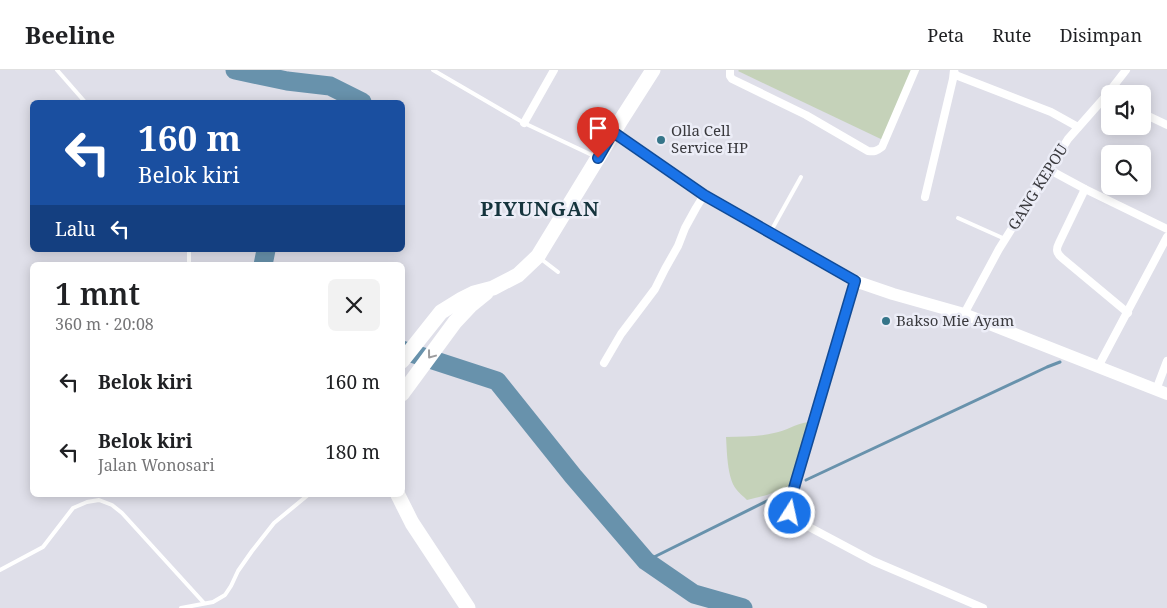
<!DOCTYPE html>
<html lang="id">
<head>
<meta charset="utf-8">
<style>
  body { margin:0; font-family:"Noto Serif",serif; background:#f2f2f2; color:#202124; height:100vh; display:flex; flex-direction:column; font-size:19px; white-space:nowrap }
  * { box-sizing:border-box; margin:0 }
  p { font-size:16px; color:#757577 }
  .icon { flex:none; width:28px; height:28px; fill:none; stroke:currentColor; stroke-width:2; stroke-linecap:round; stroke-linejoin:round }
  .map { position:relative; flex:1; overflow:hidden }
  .drawer { position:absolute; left:30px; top:192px; width:375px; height:235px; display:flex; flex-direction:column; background:#fff; border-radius:8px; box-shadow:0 2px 12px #0003 }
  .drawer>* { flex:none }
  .banner { position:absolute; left:30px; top:30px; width:375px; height:152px; border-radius:8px; box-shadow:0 2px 12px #0003; background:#1a4fa0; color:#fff; overflow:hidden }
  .tools { position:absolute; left:1101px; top:15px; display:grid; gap:10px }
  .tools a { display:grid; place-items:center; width:50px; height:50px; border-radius:8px; background:#fff; box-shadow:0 2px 12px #0003; font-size:25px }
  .pin { position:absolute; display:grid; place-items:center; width:42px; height:42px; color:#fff; margin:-51px -21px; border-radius:50% 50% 50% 0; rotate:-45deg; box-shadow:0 0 5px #0007 }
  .pin .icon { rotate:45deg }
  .me { position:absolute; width:55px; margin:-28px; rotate:10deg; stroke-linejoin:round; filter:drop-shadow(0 0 4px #0008) }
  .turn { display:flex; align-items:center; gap:18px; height:105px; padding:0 25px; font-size:22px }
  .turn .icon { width:65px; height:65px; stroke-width:2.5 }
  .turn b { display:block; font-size:35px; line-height:42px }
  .then { display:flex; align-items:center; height:48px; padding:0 25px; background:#0003; gap:10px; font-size:19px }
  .round { display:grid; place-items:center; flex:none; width:52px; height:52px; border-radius:8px; background:#f2f2f2 }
  .summary { display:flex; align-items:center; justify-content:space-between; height:85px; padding:0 25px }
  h1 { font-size:30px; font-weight:600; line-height:38px }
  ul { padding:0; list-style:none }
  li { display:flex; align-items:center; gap:15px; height:70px; padding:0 25px }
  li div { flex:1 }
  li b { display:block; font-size:19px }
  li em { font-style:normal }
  header { display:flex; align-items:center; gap:30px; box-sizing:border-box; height:70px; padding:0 25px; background:#fff; border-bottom:1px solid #e0e0e0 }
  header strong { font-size:24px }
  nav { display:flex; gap:28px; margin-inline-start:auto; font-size:18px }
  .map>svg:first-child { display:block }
  .green { fill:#c5d2b9 }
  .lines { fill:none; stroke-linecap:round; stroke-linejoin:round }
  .stream { stroke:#6892ac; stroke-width:3 }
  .river { stroke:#6892ac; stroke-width:19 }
  .lane { stroke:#fff; stroke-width:4 }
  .street { stroke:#fff; stroke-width:8 }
  .primary { stroke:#fff; stroke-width:12 }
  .highway { stroke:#fff; stroke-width:15 }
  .oneway { stroke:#9c9c9e }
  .route-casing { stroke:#114b97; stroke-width:12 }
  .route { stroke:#1a73e8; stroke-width:9 }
  .poi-dot { fill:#357589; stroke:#ecedf7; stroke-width:2 }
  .labels { text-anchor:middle; stroke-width:5; stroke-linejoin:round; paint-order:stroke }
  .poi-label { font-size:15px; fill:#3a3a3e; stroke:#ecedf7; text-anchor:start }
  .street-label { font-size:15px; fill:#3a3a3e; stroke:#ecedf7 }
  .district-label { font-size:20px; font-weight:bold; letter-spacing:1px; fill:#15343d; stroke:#ecedf7 }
</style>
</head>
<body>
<header>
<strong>Beeline</strong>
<nav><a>Peta</a><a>Rute</a><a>Disimpan</a></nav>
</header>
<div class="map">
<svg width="1167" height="538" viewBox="0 0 1167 538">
  <rect width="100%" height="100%" fill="#dfdfe9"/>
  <g class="green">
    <path d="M 739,0 L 919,0 L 885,71 L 738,1 Z"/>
    <path d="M 808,352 L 791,415 L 767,425 L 747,430 C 744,427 739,423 736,419 C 727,407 727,381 726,367 C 742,366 758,367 774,363 C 786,361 795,354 808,352 Z"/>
  </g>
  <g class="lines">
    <g class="stream">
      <path d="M 806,410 L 1047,297 L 1060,292"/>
      <path d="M 646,491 L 781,424"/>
    </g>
    <g class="river">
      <path d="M 235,0 L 287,11 L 330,16 L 362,32"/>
      <path d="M 263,195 L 266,180"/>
      <path d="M 402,280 L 497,311 L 573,406 L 646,491 L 694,524 L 743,538"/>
    </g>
    <g class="lane">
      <path d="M 57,0 L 85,32"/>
      <path d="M 433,0 L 524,53 L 594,86"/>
      <path d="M 958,148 L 1005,169"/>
      <path d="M 771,161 L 801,107"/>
      <path d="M 189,180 L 189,195"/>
      <path d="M 541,189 L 558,202"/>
      <path d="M 0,500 L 43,477 L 73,438 L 87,432 L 99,430 L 112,435 L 122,443 L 204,533"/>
      <path d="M 181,538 L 213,532 L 225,525 L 231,516 L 238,501 L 252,481 L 274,453 L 308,425"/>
    </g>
    <g class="street">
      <path d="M 730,0 L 730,6 L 732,9 L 806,45 L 868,81 C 874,82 877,81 882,77 L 915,0"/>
      <path d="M 954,0 L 955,4 L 958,6 L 1051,42 L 1078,57"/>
      <path d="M 1142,43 L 1167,55"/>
      <path d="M 524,53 L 554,0"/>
      <path d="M 1048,99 L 1085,119 L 1167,159"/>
      <path d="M 1085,119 L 1059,173 C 1056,179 1056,183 1062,188 L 1128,243"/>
      <path d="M 925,127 L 953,9 L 954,0"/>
      <path d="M 855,211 L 796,411 C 793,424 784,440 796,450 L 873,491 L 983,538"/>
      <path d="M 964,244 L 999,179 L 1068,69 L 1105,27 L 1126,0"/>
      <path d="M 604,293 L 621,264 L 655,219 L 665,199 L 678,176 L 685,158 L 696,138 L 704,125"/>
      <path d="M 1098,297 L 1167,167"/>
      <path d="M 1156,320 L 1167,291"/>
    </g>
    <path class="primary" d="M 613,62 L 704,125 L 855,211 L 893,224 L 964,244 L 1167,324"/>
    <g class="highway">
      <path d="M 402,291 L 441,242 L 462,229 L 474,223 L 493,218 L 518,205 L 538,186 L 621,50 L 653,0"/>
      <path d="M 402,324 L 455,252 L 470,236 L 486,223"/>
      <path d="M 398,425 L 412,453 L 468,538"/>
    </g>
  </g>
  <defs><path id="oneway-chevron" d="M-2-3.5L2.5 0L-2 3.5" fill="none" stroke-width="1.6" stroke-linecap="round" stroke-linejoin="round" transform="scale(1.25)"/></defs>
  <use class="oneway" href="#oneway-chevron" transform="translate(431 285) rotate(127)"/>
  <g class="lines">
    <g class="route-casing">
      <path id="route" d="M 598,88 L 613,62 L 704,125 L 855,211 L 796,411 L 789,436 L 790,443"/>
    </g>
    <use href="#route" class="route"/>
  </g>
  <g class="poi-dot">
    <circle cx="661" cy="70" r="5"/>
    <circle cx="886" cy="251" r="5"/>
  </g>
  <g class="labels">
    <g class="poi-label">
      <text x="671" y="66">Olla Cell<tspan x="671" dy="17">Service HP</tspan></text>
      <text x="896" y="256">Bakso Mie Ayam</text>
    </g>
    <g class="street-label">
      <text transform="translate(1038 117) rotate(-58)" y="5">GANG KEPOU</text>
    </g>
    <g class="district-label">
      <text x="540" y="146">PIYUNGAN</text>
    </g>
  </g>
</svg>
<div class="tools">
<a><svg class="icon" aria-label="sound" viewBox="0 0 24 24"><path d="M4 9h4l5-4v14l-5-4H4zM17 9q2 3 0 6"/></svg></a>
<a><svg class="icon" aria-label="search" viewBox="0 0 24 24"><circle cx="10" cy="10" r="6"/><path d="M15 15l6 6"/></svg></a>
</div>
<div class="pin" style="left:598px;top:88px;background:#d93025"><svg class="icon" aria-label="arrive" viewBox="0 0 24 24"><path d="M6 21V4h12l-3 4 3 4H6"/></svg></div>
<svg class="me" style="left:790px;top:443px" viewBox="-20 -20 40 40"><circle r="17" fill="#1a73e8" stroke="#fff" stroke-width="3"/><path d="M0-11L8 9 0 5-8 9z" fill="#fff"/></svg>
<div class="banner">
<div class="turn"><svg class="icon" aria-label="left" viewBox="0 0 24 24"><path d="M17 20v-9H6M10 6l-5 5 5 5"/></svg><div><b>160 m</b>Belok kiri</div></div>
<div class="then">Lalu<svg class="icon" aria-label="left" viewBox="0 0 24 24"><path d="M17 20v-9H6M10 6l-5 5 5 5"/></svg></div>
</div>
<section class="drawer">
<div class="summary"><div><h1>1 mnt</h1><p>360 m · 20:08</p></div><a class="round"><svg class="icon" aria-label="close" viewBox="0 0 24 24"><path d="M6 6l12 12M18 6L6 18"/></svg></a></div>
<ul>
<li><svg class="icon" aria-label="left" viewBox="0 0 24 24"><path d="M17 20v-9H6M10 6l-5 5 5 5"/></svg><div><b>Belok kiri</b></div><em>160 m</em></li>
<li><svg class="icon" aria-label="left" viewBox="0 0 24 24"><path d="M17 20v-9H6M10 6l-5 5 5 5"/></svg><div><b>Belok kiri</b><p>Jalan Wonosari</p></div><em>180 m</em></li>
</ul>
</section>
</div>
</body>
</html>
